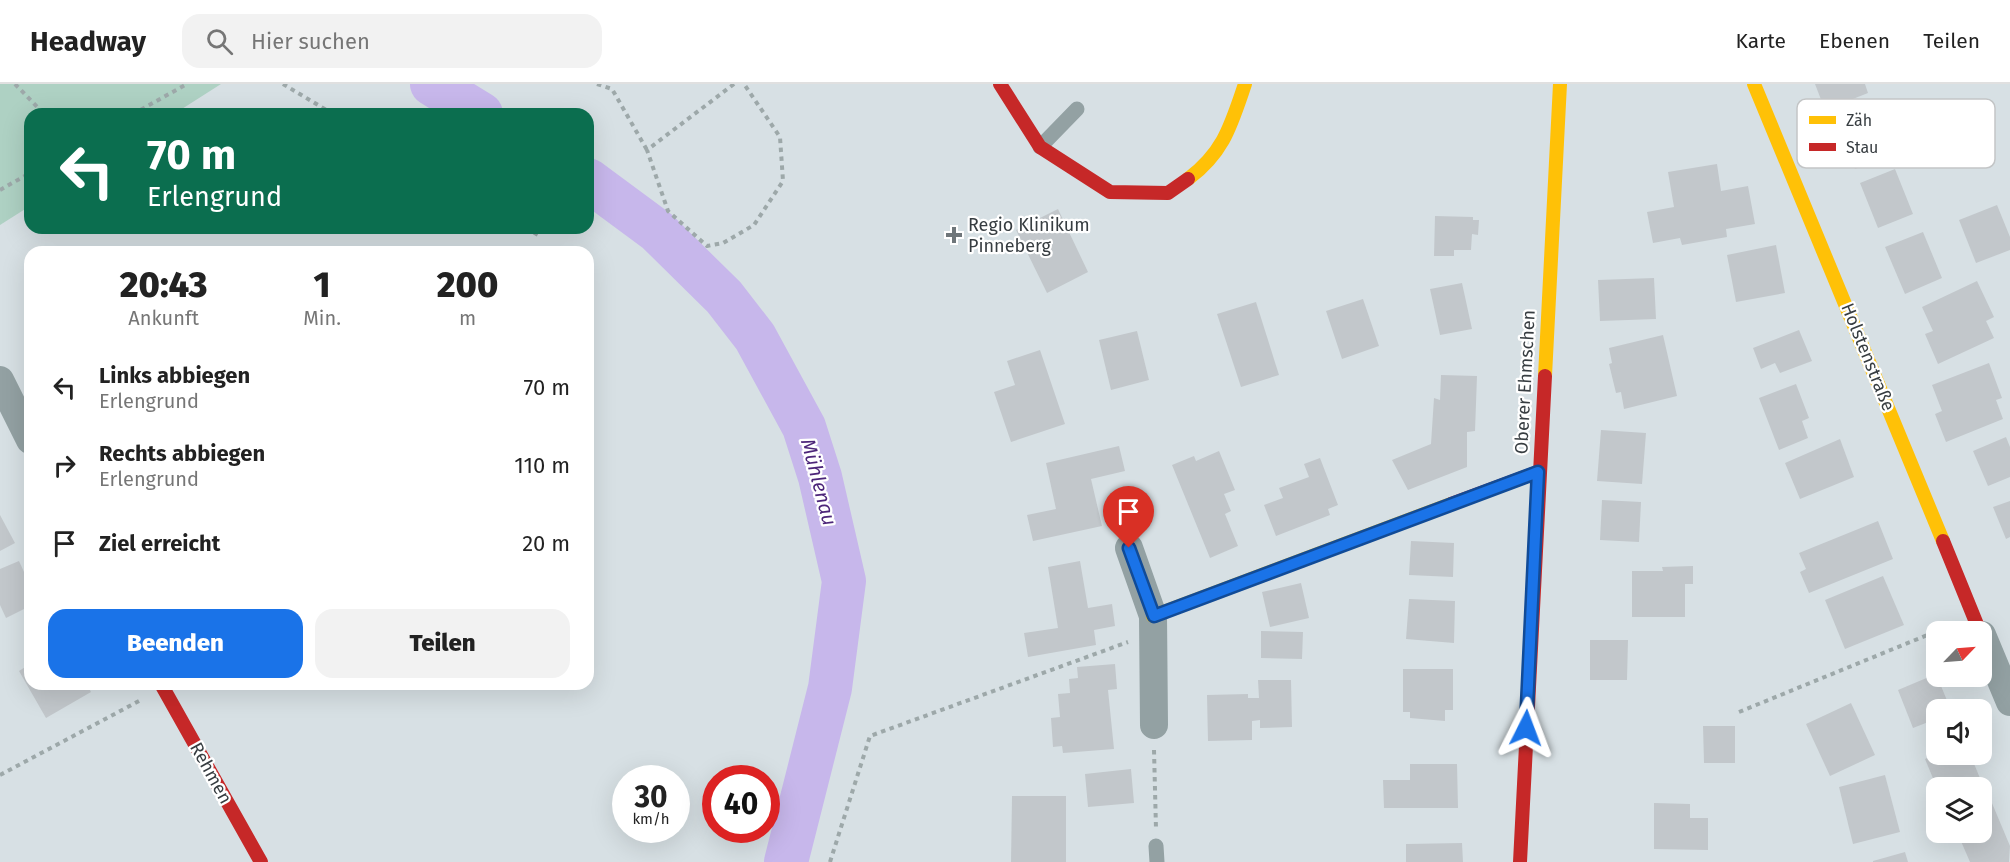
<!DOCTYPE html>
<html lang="de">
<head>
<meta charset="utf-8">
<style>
  body { margin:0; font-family:"Fira Sans",sans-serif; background:#f2f2f2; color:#222; height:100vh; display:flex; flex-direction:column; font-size:22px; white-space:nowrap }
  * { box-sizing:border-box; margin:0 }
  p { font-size:20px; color:#767676 }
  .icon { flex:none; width:33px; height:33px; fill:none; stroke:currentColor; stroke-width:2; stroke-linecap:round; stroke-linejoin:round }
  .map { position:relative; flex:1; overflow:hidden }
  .side { position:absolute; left:24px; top:162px; width:570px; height:444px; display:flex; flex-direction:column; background:#fff; border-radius:18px; box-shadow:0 6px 24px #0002 }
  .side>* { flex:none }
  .banner { position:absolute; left:24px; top:24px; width:570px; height:126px; border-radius:18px; box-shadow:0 6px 24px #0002; background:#0b6e4f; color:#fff; overflow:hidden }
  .needle { width:39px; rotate:65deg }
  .controls { position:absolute; left:1926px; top:537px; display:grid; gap:12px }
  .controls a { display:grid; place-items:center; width:66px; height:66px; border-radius:12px; background:#fff; box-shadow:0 6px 24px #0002; font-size:30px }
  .speed { position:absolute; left:612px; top:681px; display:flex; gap:12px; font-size:30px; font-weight:700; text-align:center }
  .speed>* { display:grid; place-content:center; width:78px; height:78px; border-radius:50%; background:#fff; box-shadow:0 6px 24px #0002; line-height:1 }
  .speed small { font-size:15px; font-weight:400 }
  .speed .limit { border:9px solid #d22; background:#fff; color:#111 }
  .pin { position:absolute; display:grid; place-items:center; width:51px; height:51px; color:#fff; margin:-62px -26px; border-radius:50% 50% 50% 0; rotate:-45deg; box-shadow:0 0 6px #0007 }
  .pin .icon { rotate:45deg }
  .me { position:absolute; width:66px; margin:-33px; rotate:3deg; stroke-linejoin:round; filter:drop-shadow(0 0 4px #0008) }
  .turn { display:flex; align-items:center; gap:21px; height:126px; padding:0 24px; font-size:27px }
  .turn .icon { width:78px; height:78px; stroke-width:2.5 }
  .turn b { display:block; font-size:42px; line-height:51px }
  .eta { display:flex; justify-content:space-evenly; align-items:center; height:102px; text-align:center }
  .eta b { font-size:36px; font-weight:800; line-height:42px }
  .primary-button { display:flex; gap:12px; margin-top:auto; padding:12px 24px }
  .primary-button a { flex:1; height:69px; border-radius:18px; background:#1a73e8; color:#fff; font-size:24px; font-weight:800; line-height:69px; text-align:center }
  .primary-button a+a { background:#f2f2f2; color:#222 }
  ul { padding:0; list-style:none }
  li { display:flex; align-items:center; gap:18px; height:78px; padding:0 24px }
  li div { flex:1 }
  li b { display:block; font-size:22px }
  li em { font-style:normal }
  header { display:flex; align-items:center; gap:36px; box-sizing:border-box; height:84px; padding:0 30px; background:#fff; border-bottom:2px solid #e0e0e0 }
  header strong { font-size:28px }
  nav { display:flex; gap:33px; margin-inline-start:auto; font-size:21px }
  .search { width:420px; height:54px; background:#f2f2f2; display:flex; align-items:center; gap:15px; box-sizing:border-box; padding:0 21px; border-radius:18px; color:#767676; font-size:22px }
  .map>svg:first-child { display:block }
  .green { fill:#aed1c3 }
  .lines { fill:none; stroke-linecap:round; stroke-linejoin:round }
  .river { stroke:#c7b7eb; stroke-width:44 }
  .building { fill:#c2c7cb }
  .path { stroke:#9da8a9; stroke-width:4; stroke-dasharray:4.5 4.5; stroke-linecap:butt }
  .lane { stroke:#93a1a3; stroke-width:15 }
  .street { stroke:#93a1a3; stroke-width:28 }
  .slow { stroke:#ffc107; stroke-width:14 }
  .jam { stroke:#c62828; stroke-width:14 }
  .route-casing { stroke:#114b97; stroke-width:15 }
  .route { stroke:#1a73e8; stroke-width:10 }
  .poi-dot { fill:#6f767a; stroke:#fff; stroke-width:2 }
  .labels { text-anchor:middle; stroke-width:4.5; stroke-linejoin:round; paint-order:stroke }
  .poi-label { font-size:18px; fill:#373d41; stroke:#fff; text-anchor:start }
  .street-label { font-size:18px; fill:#373d41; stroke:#fff }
  .water-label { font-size:20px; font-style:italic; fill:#4c2579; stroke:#fff }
  .key { fill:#fff; stroke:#c3c5c6; stroke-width:1.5 }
  .key-label { font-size:16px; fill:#373d41 }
</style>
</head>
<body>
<header>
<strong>Headway</strong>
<div class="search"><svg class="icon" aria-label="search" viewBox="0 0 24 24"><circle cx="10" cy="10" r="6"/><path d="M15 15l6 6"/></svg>Hier suchen</div>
<nav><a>Karte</a><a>Ebenen</a><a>Teilen</a></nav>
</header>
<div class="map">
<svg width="2010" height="778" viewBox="0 0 2010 778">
  <rect width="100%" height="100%" fill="#d7e0e4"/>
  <path class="green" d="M 0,0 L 221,0 L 174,30 L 30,30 L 30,122 L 0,141 Z"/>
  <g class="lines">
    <g class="river">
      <path d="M 432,0 L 481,30"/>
      <path d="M 588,96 L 657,147 L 724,213 L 755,253 L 804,343 L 820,393 L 844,497 L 830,604 L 786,778"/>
    </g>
  </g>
  <g class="building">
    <path d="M 1815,0 L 1865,0 L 1868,9 L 1825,26 Z"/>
    <path d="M 1885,23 L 1903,64 L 1855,85 L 1837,44 Z"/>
    <path d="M 1717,80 L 1721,107 L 1748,102 L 1755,140 L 1726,145 L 1727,153 L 1682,161 L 1680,154 L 1653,159 L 1647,128 L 1674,123 L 1668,88 Z"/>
    <path d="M 1895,85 L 1913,130 L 1878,144 L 1860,99 Z"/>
    <path d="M 1997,121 L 2010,153 L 2010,166 L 1976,179 L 1959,136 Z"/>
    <path d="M 1058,125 L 1088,188 L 1047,209 L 1016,146 Z"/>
    <path d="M 1435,132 L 1473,133 L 1473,136 L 1479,136 L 1478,151 L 1472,150 L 1471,166 L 1454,166 L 1454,172 L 1434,172 Z"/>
    <path d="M 1923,148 L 1942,194 L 1905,210 L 1885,163 Z"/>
    <path d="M 1776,161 L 1785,209 L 1736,218 L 1727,171 Z"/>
    <path d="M 1654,194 L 1656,235 L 1600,237 L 1598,196 Z"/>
    <path d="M 1977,197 L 1994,233 L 1986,237 L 1994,254 L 1938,280 L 1925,250 L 1933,247 L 1922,223 Z"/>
    <path d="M 1462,199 L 1472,245 L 1440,251 L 1430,205 Z"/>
    <path d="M 1363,215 L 1379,262 L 1342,275 L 1326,227 Z"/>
    <path d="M 1256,218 L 1279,291 L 1241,303 L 1217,230 Z"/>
    <path d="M 1799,246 L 1812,277 L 1780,289 L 1775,279 L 1761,285 L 1753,264 Z"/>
    <path d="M 1137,247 L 1149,296 L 1111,306 L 1099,256 Z"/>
    <path d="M 1663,251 L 1677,312 L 1624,325 L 1621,308 L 1616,309 L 1609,280 L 1612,279 L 1609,264 Z"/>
    <path d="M 1040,266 L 1065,340 L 1011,358 L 994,308 L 1015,301 L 1007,277 Z"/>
    <path d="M 1989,279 L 2002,314 L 1996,316 L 2003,335 L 1946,358 L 1935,330 L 1942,327 L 1932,301 Z"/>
    <path d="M 1441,291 L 1477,292 L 1475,347 L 1467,348 L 1467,383 L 1408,406 L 1392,376 L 1431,360 L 1434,314 L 1440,316 Z"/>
    <path d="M 1796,300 L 1809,334 L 1802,337 L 1808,354 L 1779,366 L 1759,314 Z"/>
    <path d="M 1601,346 L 1646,349 L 1642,400 L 1597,397 Z"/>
    <path d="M 2006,353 L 2010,363 L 2010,393 L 1988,402 L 1973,367 Z"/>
    <path d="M 1840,355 L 1854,393 L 1800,415 L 1785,379 Z"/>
    <path d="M 1119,362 L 1125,387 L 1091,395 L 1102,442 L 1033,457 L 1027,431 L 1056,425 L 1046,379 Z"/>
    <path d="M 1219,367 L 1235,406 L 1224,410 L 1231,427 L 1225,430 L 1238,462 L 1210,474 L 1172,381 L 1194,372 L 1196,377 Z"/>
    <path d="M 1320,374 L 1338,421 L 1328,425 L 1330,431 L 1276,452 L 1264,421 L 1283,414 L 1279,404 L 1309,393 L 1304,380 Z"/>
    <path d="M 1602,416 L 1641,418 L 1639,458 L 1600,456 Z"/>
    <path d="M 2010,417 L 2010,453 L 2006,455 L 1993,423 Z"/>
    <path d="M 0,431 L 15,459 L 0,467 Z"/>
    <path d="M 1878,437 L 1893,475 L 1809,509 L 1800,488 L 1806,485 L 1799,469 Z"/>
    <path d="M 1411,457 L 1454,459 L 1453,493 L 1409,491 Z"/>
    <path d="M 19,477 L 30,501 L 30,522 L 6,534 L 0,521 L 0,485 Z"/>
    <path d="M 1080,477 L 1088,524 L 1112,520 L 1115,542 L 1094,546 L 1096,561 L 1028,573 L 1024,549 L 1058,544 L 1048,483 Z"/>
    <path d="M 1693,482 L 1693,500 L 1685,500 L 1685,533 L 1632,533 L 1632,487 L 1663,487 L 1662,483 Z"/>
    <path d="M 1883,492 L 1904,541 L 1845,565 L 1825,516 Z"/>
    <path d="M 1301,499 L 1309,534 L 1270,543 L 1262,508 Z"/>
    <path d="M 1409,515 L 1455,517 L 1454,559 L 1406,555 Z"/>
    <path d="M 1261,547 L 1303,548 L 1302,575 L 1261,574 Z"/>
    <path d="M 1590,556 L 1628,556 L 1627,596 L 1590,596 Z"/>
    <path d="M 30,580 L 30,600 L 87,600 L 91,608 L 46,634 L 19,587 Z"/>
    <path d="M 1115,580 L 1117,605 L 1108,606 L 1114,665 L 1063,669 L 1062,662 L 1053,663 L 1051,634 L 1060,633 L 1058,610 L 1070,609 L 1069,595 L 1078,594 L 1077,583 Z"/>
    <path d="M 1403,585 L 1453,585 L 1453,626 L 1445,626 L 1445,637 L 1410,634 L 1410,628 L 1403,628 Z"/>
    <path d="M 1936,590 L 1951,626 L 1936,626 L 1936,635 L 1913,644 L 1898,606 Z"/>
    <path d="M 1258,596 L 1291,596 L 1292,643 L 1260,644 L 1260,636 L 1252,637 L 1252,656 L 1208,657 L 1207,611 L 1248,610 L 1248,614 L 1259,614 Z"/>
    <path d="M 1851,619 L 1875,671 L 1830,692 L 1806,640 Z"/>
    <path d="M 1703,642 L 1735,642 L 1735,679 L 1704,679 Z"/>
    <path d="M 1936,670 L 1970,670 L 1982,699 L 1972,704 L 1937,704 L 1925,675 Z"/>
    <path d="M 1410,680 L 1457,680 L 1458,724 L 1384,724 L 1383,696 L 1410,696 Z"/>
    <path d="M 1131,685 L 1134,719 L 1088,723 L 1085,690 Z"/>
    <path d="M 1885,691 L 1900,748 L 1853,760 L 1839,703 Z"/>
    <path d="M 1012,712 L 1066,712 L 1066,778 L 1011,778 Z"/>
    <path d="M 1989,712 L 2010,762 L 2009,778 L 1970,778 L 1957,748 L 1982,748 L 1982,715 Z"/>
    <path d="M 1654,719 L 1690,720 L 1690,734 L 1708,734 L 1708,766 L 1654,765 Z"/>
    <path d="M 1462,759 L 1463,778 L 1406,778 L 1406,760 Z"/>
    <path d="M 1905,768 L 1908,778 L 1873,778 L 1873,777 Z"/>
  </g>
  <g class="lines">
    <g class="path">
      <path d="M 15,0 L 44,30"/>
      <path d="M 283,0 L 333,30"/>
      <path d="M 597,0 L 612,5 L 647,66"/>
      <path d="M 734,0 L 647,66 L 668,127 L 707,162 L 723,159 L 754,141 L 783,97 L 780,53 L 744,0"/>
      <path d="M 133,30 L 187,0"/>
      <path d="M 0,106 L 30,89"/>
      <path d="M 526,144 L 540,152"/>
      <path d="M 1739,628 L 1947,543"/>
      <path d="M 1154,666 L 1156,745"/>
      <path d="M 0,691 L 139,617"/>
      <path d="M 830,778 L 870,652 L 1128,558"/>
    </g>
    <g class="lane">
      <path d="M 1040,63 L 1077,25"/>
      <path d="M 1156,762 L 1157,778"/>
    </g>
    <g class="street">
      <path d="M 0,296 L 30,356"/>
      <path d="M 1129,464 L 1153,532 L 1154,641"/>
      <path d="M 1982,551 L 2010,618"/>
    </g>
    <g class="slow">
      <path d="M 1754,0 L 1943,457"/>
      <path d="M 1188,95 C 1224,68 1231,41 1245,0"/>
      <path d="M 1545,292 L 1560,0"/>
      <path d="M 1153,532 L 1451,420"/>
    </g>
    <g class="jam">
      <path d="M 1000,0 L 1040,63 L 1110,108 L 1168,109 L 1188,95"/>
      <path d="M 1451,420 L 1538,388"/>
      <path d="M 1943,457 L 1980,548"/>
      <path d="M 161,600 L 261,778"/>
      <path d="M 1520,778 L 1545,292"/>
    </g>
  </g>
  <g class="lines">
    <g class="route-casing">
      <path id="route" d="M 1129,464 L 1154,532 L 1538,388 L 1526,644"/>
    </g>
    <use href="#route" class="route"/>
  </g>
  <path class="poi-dot" d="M951 142h6v6h6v6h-6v6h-6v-6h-6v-6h6z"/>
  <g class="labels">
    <g class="poi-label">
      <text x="968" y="147">Regio Klinikum<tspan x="968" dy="21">Pinneberg</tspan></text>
    </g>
    <g class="street-label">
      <text transform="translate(1868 273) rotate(68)" y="6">Holstenstraße</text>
      <text transform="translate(1525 298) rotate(-87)" y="6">Oberer Ehmschen</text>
      <text transform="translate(211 689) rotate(61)" y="6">Rehmen</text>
    </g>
    <g class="water-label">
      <text transform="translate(819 398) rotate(75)" y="7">Mühlenau</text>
    </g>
  </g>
  <rect x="1797" y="15" width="198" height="69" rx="9" class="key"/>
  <rect x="1809" y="32" width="27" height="8" fill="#ffc107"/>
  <rect x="1809" y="59" width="27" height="8" fill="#c62828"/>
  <g class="key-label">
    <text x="1846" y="42">Zäh</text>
    <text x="1846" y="69">Stau</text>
  </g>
</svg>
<div class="controls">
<a><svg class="needle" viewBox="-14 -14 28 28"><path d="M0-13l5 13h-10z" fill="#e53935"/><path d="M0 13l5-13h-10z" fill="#767676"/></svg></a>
<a><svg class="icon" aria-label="sound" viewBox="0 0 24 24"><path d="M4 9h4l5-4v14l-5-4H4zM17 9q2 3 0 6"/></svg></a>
<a><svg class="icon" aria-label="layers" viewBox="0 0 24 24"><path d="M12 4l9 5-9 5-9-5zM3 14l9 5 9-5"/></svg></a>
</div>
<div class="speed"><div>30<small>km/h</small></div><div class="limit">40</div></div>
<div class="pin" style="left:1129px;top:464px;background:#d93025"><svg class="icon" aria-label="arrive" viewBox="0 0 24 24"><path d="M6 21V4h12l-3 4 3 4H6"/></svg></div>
<svg class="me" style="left:1526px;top:644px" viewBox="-20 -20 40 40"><path d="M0-17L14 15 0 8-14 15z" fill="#1a73e8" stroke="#fff" stroke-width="4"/></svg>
<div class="banner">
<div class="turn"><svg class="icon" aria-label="left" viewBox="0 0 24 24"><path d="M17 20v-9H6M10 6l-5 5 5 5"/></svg><div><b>70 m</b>Erlengrund</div></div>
</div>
<section class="side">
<div class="eta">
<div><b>20:43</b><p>Ankunft</p></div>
<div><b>1</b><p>Min.</p></div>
<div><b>200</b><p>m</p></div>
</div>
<ul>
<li><svg class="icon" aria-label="left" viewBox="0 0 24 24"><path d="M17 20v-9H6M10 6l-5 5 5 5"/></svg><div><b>Links abbiegen</b><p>Erlengrund</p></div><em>70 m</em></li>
<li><svg class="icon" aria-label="right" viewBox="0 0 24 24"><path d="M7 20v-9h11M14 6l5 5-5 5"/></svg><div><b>Rechts abbiegen</b><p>Erlengrund</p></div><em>110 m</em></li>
<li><svg class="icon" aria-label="arrive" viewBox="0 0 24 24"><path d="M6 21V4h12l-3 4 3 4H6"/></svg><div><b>Ziel erreicht</b></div><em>20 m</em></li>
</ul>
<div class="primary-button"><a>Beenden</a><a>Teilen</a></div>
</section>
</div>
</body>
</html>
